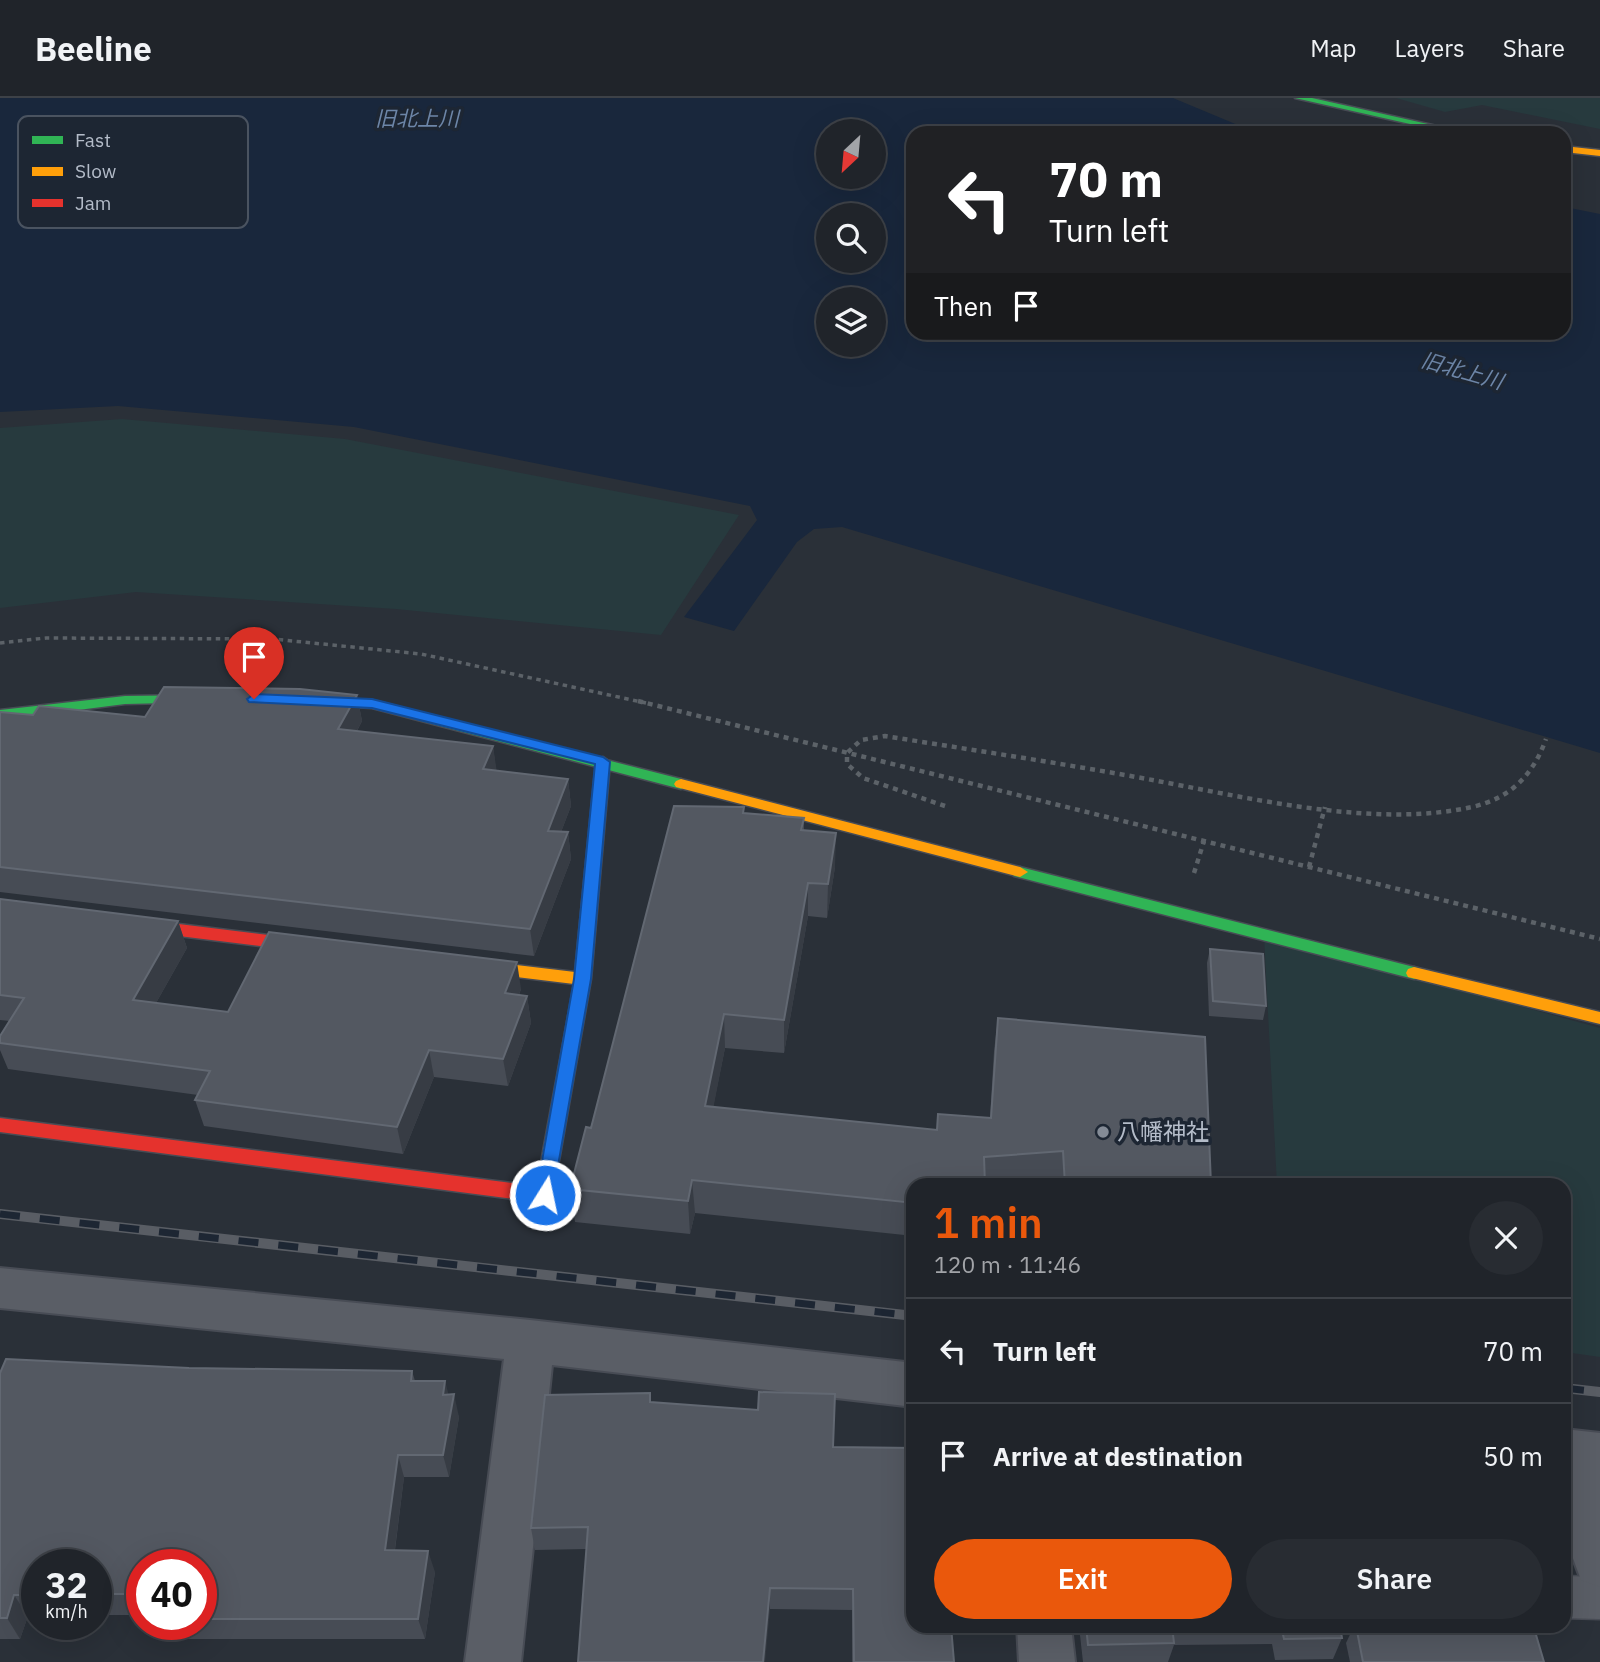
<!DOCTYPE html>
<html lang="en">
<head>
<meta charset="utf-8">
<style>
  body { margin:0; font-family:"IBM Plex Sans","Noto Sans JP",sans-serif; background:#282c32; color:#f1f3f6; height:100vh; display:flex; flex-direction:column; font-size:26px; white-space:nowrap }
  * { box-sizing:border-box; margin:0 }
  p { font-size:23px; color:#a2a4a8 }
  .icon { flex:none; width:38px; height:38px; fill:none; stroke:currentColor; stroke-width:2; stroke-linecap:round; stroke-linejoin:round }
  .map { position:relative; flex:1; overflow:hidden }
  .panel { position:absolute; left:906px; top:1080px; width:665px; height:455px; display:flex; flex-direction:column; background:#20242a; border-radius:21px; box-shadow:0 7px 28px #0002,0 0 0 2px #3d4147 }
  .panel>* { flex:none }
  .hud { position:absolute; left:906px; top:28px; width:665px; height:214px; border-radius:21px; box-shadow:0 7px 28px #0002,0 0 0 2px #3d4147; background:#202124; color:#fff; overflow:hidden }
  .needle { width:46px; rotate:206deg }
  .controls { position:absolute; left:816px; top:21px; display:grid; gap:14px }
  .controls a { display:grid; place-items:center; width:70px; height:70px; border-radius:50%; background:#20242a; box-shadow:0 7px 28px #0002,0 0 0 2px #3d4147; font-size:35px }
  .speed { position:absolute; left:21px; top:1451px; display:flex; gap:14px; font-size:35px; font-weight:700; text-align:center }
  .speed>* { display:grid; place-content:center; width:91px; height:91px; border-radius:50%; background:#20242a; box-shadow:0 7px 28px #0002,0 0 0 2px #3d4147; line-height:1 }
  .speed small { font-size:18px; font-weight:400 }
  .speed .limit { border:10px solid #d22; background:#fff; color:#111 }
  .pin { position:absolute; display:grid; place-items:center; width:60px; height:60px; color:#fff; margin:-72px -30px; border-radius:50% 50% 50% 0; rotate:-45deg; box-shadow:0 0 7px #0007 }
  .pin .icon { rotate:45deg }
  .me { position:absolute; width:77px; margin:-38px; rotate:10deg; stroke-linejoin:round; filter:drop-shadow(0 0 5px #0008) }
  .turn { display:flex; align-items:center; gap:24px; height:147px; padding:0 28px; font-size:32px }
  .turn .icon { width:91px; height:91px; stroke-width:2.5 }
  .turn b { display:block; font-size:49px; line-height:60px }
  .then { display:flex; align-items:center; height:66px; padding:0 28px; background:#0003; gap:14px; font-size:26px }
  .round { display:grid; place-items:center; flex:none; width:74px; height:74px; border-radius:37px; background:#282c32 }
  .summary { display:flex; align-items:center; justify-content:space-between; height:119px; padding:0 28px }
  h1 { font-size:42px; font-weight:600; line-height:52px; color:#ea580c }
  .button { display:flex; gap:14px; margin-top:auto; padding:14px 28px }
  .button a { flex:1; height:80px; border-radius:42px; background:#ea580c; color:#fff; font-size:28px; font-weight:600; line-height:80px; text-align:center }
  .button a+a { background:#282c32; color:#f1f3f6 }
  ul { padding:0; list-style:none }
  li { display:flex; align-items:center; gap:21px; height:105px; padding:0 28px; border-top:2px solid #3d4147 }
  li div { flex:1 }
  li b { display:block; font-size:26px }
  li em { font-style:normal }
  header { display:flex; align-items:center; gap:42px; box-sizing:border-box; height:98px; padding:0 35px; background:#20242a; border-bottom:2px solid #3d4147 }
  header strong { font-size:33px }
  nav { display:flex; gap:38px; margin-inline-start:auto; font-size:24px }
  .map>svg:first-child { display:block }
  .green { fill:#273a3e }
  .water { fill:#19273c; fill-rule:evenodd }
  .lines { fill:none; stroke-linecap:round; stroke-linejoin:round }
  .lane-casing { stroke:#484c55; stroke-width:3 }
  .street-casing { stroke:#484c55; stroke-width:4 }
  .fast-casing { stroke:#484c55; stroke-width:3 }
  .slow-casing { stroke:#484c55; stroke-width:3 }
  .jam-casing { stroke:#484c55; stroke-width:3 }
  .path-far1 { stroke:#5c6268; stroke-width:3.5; stroke-dasharray:4.5 4.5; stroke-linecap:butt }
  .path { stroke:#5c6268; stroke-width:4.5; stroke-dasharray:5 5; stroke-linecap:butt }
  .lane { fill:#5a5e66; fill-rule:evenodd }
  .street { fill:#5a5e66; fill-rule:evenodd }
  .fast { fill:#30b455; fill-rule:evenodd }
  .slow { fill:#ff9f0a; fill-rule:evenodd }
  .jam { fill:#e5322d; fill-rule:evenodd }
  .rail-casing { stroke:#595d64; stroke-width:10 }
  .rail { stroke:#1d2633; stroke-width:7; stroke-dasharray:20; stroke-linecap:butt }
  .wall { fill:#474c55 }
  .shaded-wall { fill:#373c44 }
  .building { fill:#535861; stroke:#626872; stroke-width:2 }
  .route { fill:#1a73e8; stroke:#114b97; stroke-width:2 }
  .poi-dot { fill:#848b96; stroke:#1d2633; stroke-width:2.5 }
  .labels { text-anchor:middle; stroke-width:7; stroke-linejoin:round; paint-order:stroke }
  .far-water-label { font-size:21px; font-style:italic; fill:#6d86a8; stroke:#1d2633 }
  .poi-label { font-size:23px; fill:#b4bcc9; stroke:#1d2633; text-anchor:start }
  .key { fill:#1d2633; stroke:#4a5360; stroke-width:2 }
  .key-label { font-size:19px; fill:#b4bcc9 }
</style>
</head>
<body>
<header>
<strong>Beeline</strong>
<nav><a>Map</a><a>Layers</a><a>Share</a></nav>
</header>
<div class="map">
<svg width="1600" height="1564" viewBox="0 0 1600 1564">
  <rect width="100%" height="100%" fill="#2a3038"/>
  <g class="green">
    <path d="M 1396,0 L 1600,0 L 1600,31 L 1482,7 L 1445,14 Z"/>
    <path d="M 122,321 L 345,341 L 739,417 L 661,537 L 396,511 L 136,494 L 0,510 L 0,330 Z"/>
    <path d="M 1264,838 L 1600,930 L 1600,1259 L 1565,1254 L 1564,1087 L 1277,1087 Z"/>
  </g>
  <path class="water" d="M 0,0 L 1173,0 L 1257,35 L 914,35 L 914,234 L 1564,234 L 1565,109 L 1600,116 L 1600,655 L 842,429 L 814,431 L 797,444 L 734,533 L 684,519 L 757,422 L 750,408 L 354,329 L 118,308 L 0,314 ZM 828,33 L 873,33 L 873,79 L 828,79 ZM 828,117 L 873,117 L 873,163 L 828,163 ZM 828,201 L 873,201 L 873,247 L 828,247 Z"/>
  <g class="lines">
    <g class="lane-casing">
      <path id="lane" d="M 1564,1478 L 1600,1479 L 1600,1521 L 1564,1520 Z"/>
    </g>
    <g class="street-casing">
      <g id="street">
        <path d="M 0,1170 L 530,1222 L 914,1265 L 914,1309 L 552,1267 L 521,1564 L 465,1564 L 504,1261 L 0,1210 Z"/>
        <path d="M 1564,1331 L 1600,1335 L 1600,1489 L 1581,1482 L 1564,1436 Z"/>
        <path d="M 1017,1528 L 1071,1528 L 1075,1564 L 1019,1564 Z"/>
      </g>
    </g>
    <g class="fast-casing">
      <g id="fast">
        <path d="M 1295,0 L 1312,0 L 1468,35 L 1450,35 Z"/>
        <path d="M 207,597 L 212,598 L 214,601 L 212,604 L 125,606 L 0,622 L 0,612 L 125,598 Z"/>
        <path d="M 306,599 L 372,602 L 681,681 L 688,686 L 681,691 L 372,610 L 301,606 L 299,603 Z"/>
        <path d="M 1020,769 L 1414,869 L 1420,871 L 1422,875 L 1420,879 L 1414,881 L 1014,778 L 1012,774 Z"/>
      </g>
    </g>
    <g class="slow-casing">
      <g id="slow">
        <path d="M 1564,48 L 1600,52 L 1600,58 L 1564,54 Z"/>
        <path d="M 603,659 L 610,664 L 591,881 L 553,1097 L 551,1102 L 544,1105 L 537,1102 L 535,1097 L 574,886 L 467,873 L 461,871 L 459,867 L 461,863 L 467,861 L 575,874 L 596,664 Z"/>
        <path d="M 681,681 L 1020,769 L 1028,774 L 1020,779 L 676,689 L 674,686 L 676,683 Z"/>
        <path d="M 1414,869 L 1600,914 L 1600,926 L 1408,879 L 1406,875 L 1408,871 Z"/>
      </g>
    </g>
    <g class="jam-casing">
      <g id="jam">
        <path d="M 130,820 L 317,843 L 323,845 L 325,849 L 323,853 L 317,855 L 130,832 L 122,826 Z"/>
        <path d="M 0,1020 L 544,1089 L 551,1092 L 553,1097 L 551,1102 L 544,1105 L 0,1034 Z"/>
      </g>
    </g>
    <path class="path-far1" d="M 0,545 L 46,540 L 273,541 L 421,556 L 646,605"/>
    <g class="path">
      <path d="M 638,603 L 1600,841"/>
      <path d="M 945,708 L 863,680 L 847,666 L 847,655 L 861,642 L 885,638 C 972,652 1060,665 1147,681 C 1245,699 1374,731 1472,709 C 1511,700 1533,677 1546,641"/>
      <path d="M 1309,769 L 1325,709"/>
      <path d="M 1194,775 L 1204,743"/>
    </g>
    <use href="#lane" class="lane"/>
    <use href="#street" class="street"/>
    <use href="#fast" class="fast"/>
    <use href="#slow" class="slow"/>
    <use href="#jam" class="jam"/>
    <g class="rail-casing">
      <g id="rail">
        <path d="M 0,1116 L 914,1218"/>
        <path d="M 1564,1290 L 1600,1294"/>
      </g>
    </g>
    <use href="#rail" class="rail"/>
  </g>
  <g class="wall">
    <path d="M 357,597 L 362,623 L 357,633 L 493,648 L 496,673 L 568,681 L 571,708 L 561,734 L 568,734 L 571,761 L 534,858 L 0,794 L 0,614 L 33,617 L 145,619 Z"/>
    <path d="M 744,709 L 744,715 L 804,720 L 804,733 L 835,769 L 827,820 L 808,818 L 784,955 L 725,950 L 713,1009 L 937,1032 L 990,1020 L 994,953 L 998,920 L 1211,1087 L 914,1087 L 914,1138 L 695,1115 L 690,1136 L 575,1124 L 570,1091 L 591,1030 Z"/>
    <path d="M 0,801 L 178,823 L 187,850 L 156,905 L 228,914 L 521,891 L 519,897 L 527,898 L 531,925 L 508,988 L 434,979 L 403,1056 L 204,1028 L 195,1002 L 198,997 L 8,971 L 0,952 L 0,938 L 10,923 L 0,922 Z"/>
    <path d="M 1210,851 L 1266,908 L 1263,922 L 1209,918 L 1207,865 Z"/>
    <path d="M 189,1270 L 412,1273 L 415,1283 L 448,1296 L 459,1319 L 449,1379 L 404,1379 L 395,1452 L 435,1474 L 425,1541 L 157,1541 L 149,1526 L 201,1526 L 201,1466 L 142,1466 L 142,1517 L 96,1517 L 96,1466 L 37,1466 L 37,1517 L 28,1518 L 20,1541 L 0,1541 L 0,1275 Z"/>
    <path d="M 651,1304 L 833,1349 L 954,1564 L 852,1564 L 852,1512 L 770,1511 L 586,1451 L 535,1452 L 531,1430 Z"/>
    <path d="M 1079,1528 L 1340,1528 L 1342,1540 L 1333,1561 L 1275,1562 L 1272,1546 L 1174,1547 L 1168,1564 L 1083,1564 Z"/>
    <path d="M 1354,1528 L 1435,1528 L 1544,1564 L 1350,1564 L 1346,1545 Z"/>
  </g>
  <g class="shaded-wall">
    <path d="M 357,597 L 362,623 L 344,657 L 338,631 Z"/>
    <path d="M 493,648 L 497,675 L 483,671 Z"/>
    <path d="M 568,681 L 571,708 L 551,760 L 548,733 Z"/>
    <path d="M 568,734 L 571,761 L 534,858 L 530,831 Z"/>
    <path d="M 836,735 L 835,769 L 827,820 L 828,786 Z"/>
    <path d="M 808,785 L 808,818 L 784,955 L 784,922 Z"/>
    <path d="M 178,823 L 187,850 L 143,928 L 133,902 Z"/>
    <path d="M 517,864 L 521,891 L 509,922 L 505,895 Z"/>
    <path d="M 527,898 L 531,925 L 508,988 L 503,961 Z"/>
    <path d="M 724,916 L 725,950 L 707,1042 L 705,1008 Z"/>
    <path d="M 429,952 L 434,979 L 403,1056 L 397,1029 Z"/>
    <path d="M 692,1082 L 695,1115 L 690,1136 L 688,1103 Z"/>
    <path d="M 445,1283 L 451,1306 L 443,1297 Z"/>
    <path d="M 454,1296 L 459,1319 L 449,1379 L 443,1357 Z"/>
    <path d="M 398,1357 L 404,1379 L 392,1473 L 385,1452 Z"/>
    <path d="M 428,1453 L 435,1474 L 425,1541 L 418,1521 Z"/>
    <path d="M 770,1490 L 770,1511 L 765,1564 L 763,1564 Z"/>
    <path d="M 14,1497 L 28,1518 L 20,1541 L 7,1520 Z"/>
  </g>
  <g class="building">
    <path d="M 164,589 L 300,591 L 357,597 L 338,631 L 493,648 L 483,671 L 568,681 L 548,733 L 568,734 L 530,831 L 0,769 L 0,614 L 33,617 L 39,608 L 145,619 Z"/>
    <path d="M 674,708 L 744,709 L 743,715 L 804,720 L 801,732 L 836,735 L 828,786 L 808,785 L 784,922 L 724,916 L 705,1008 L 937,1032 L 938,1016 L 991,1020 L 998,920 L 1205,939 L 1211,1087 L 1065,1087 L 1063,1053 L 984,1059 L 985,1087 L 914,1087 L 914,1105 L 692,1082 L 688,1103 L 570,1091 L 586,1029 L 591,1030 Z"/>
    <path d="M 0,801 L 178,823 L 133,902 L 228,914 L 269,834 L 517,864 L 505,895 L 527,898 L 503,961 L 429,952 L 397,1029 L 195,1002 L 210,973 L 0,945 L 0,938 L 24,900 L 0,897 Z"/>
    <path d="M 1210,851 L 1263,856 L 1266,908 L 1213,903 Z"/>
    <path d="M 6,1261 L 189,1270 L 412,1273 L 411,1283 L 445,1283 L 443,1297 L 454,1296 L 443,1357 L 398,1357 L 385,1452 L 428,1453 L 418,1521 L 201,1521 L 201,1466 L 142,1466 L 142,1496 L 96,1496 L 96,1466 L 37,1466 L 37,1497 L 14,1497 L 7,1520 L 0,1520 L 0,1275 Z"/>
    <path d="M 759,1294 L 835,1296 L 833,1349 L 914,1350 L 914,1528 L 951,1528 L 954,1564 L 854,1564 L 853,1491 L 770,1490 L 763,1564 L 578,1564 L 588,1429 L 531,1430 L 545,1297 L 650,1295 L 650,1304 L 758,1312 Z"/>
    <path d="M 1086,1528 L 1172,1528 L 1174,1545 L 1088,1547 Z"/>
    <path d="M 1281,1528 L 1340,1528 L 1342,1540 L 1284,1541 Z"/>
    <path d="M 1356,1528 L 1435,1528 L 1534,1530 L 1544,1564 L 1363,1564 Z"/>
  </g>
  <path class="route" d="M 254,596 L 372,601 L 603,659 L 610,664 L 591,881 L 552,1102 L 545,1105 L 539,1102 L 536,1097 L 574,881 L 595,666 L 372,610 L 249,604 L 247,601 Z"/>
  <circle class="poi-dot" cx="1103" cy="1034" r="7"/>
  <g class="labels">
    <g class="far-water-label">
      <text x="417" y="28">旧北上川</text>
      <text transform="translate(1462 273) rotate(16)" y="7">旧北上川</text>
    </g>
    <g class="poi-label">
      <text x="1117" y="1042">八幡神社</text>
    </g>
  </g>
  <rect x="18" y="18" width="230" height="112" rx="10" class="key"/>
  <rect x="32" y="38" width="31" height="8" fill="#30b455"/>
  <rect x="32" y="69" width="31" height="9" fill="#ff9f0a"/>
  <rect x="32" y="101" width="31" height="8" fill="#e5322d"/>
  <g class="key-label">
    <text x="75" y="49">Fast</text>
    <text x="75" y="80">Slow</text>
    <text x="75" y="112">Jam</text>
  </g>
</svg>
<div class="controls">
<a><svg class="needle" viewBox="-14 -14 28 28"><path d="M0-13l5 13h-10z" fill="#e53935"/><path d="M0 13l5-13h-10z" fill="#a2a4a8"/></svg></a>
<a><svg class="icon" aria-label="search" viewBox="0 0 24 24"><circle cx="10" cy="10" r="6"/><path d="M15 15l6 6"/></svg></a>
<a><svg class="icon" aria-label="layers" viewBox="0 0 24 24"><path d="M12 4l9 5-9 5-9-5zM3 14l9 5 9-5"/></svg></a>
</div>
<div class="speed"><div>32<small>km/h</small></div><div class="limit">40</div></div>
<div class="pin" style="left:254px;top:601px;background:#d93025"><svg class="icon" aria-label="arrive" viewBox="0 0 24 24"><path d="M6 21V4h12l-3 4 3 4H6"/></svg></div>
<svg class="me" style="left:545px;top:1097px" viewBox="-20 -20 40 40"><circle r="17" fill="#1a73e8" stroke="#fff" stroke-width="3"/><path d="M0-11L8 9 0 5-8 9z" fill="#fff"/></svg>
<div class="hud">
<div class="turn"><svg class="icon" aria-label="left" viewBox="0 0 24 24"><path d="M17 20v-9H6M10 6l-5 5 5 5"/></svg><div><b>70 m</b>Turn left</div></div>
<div class="then">Then<svg class="icon" aria-label="arrive" viewBox="0 0 24 24"><path d="M6 21V4h12l-3 4 3 4H6"/></svg></div>
</div>
<section class="panel">
<div class="summary"><div><h1>1 min</h1><p>120 m · 11:46</p></div><a class="round"><svg class="icon" aria-label="close" viewBox="0 0 24 24"><path d="M6 6l12 12M18 6L6 18"/></svg></a></div>
<ul>
<li><svg class="icon" aria-label="left" viewBox="0 0 24 24"><path d="M17 20v-9H6M10 6l-5 5 5 5"/></svg><div><b>Turn left</b></div><em>70 m</em></li>
<li><svg class="icon" aria-label="arrive" viewBox="0 0 24 24"><path d="M6 21V4h12l-3 4 3 4H6"/></svg><div><b>Arrive at destination</b></div><em>50 m</em></li>
</ul>
<div class="button"><a>Exit</a><a>Share</a></div>
</section>
</div>
</body>
</html>
